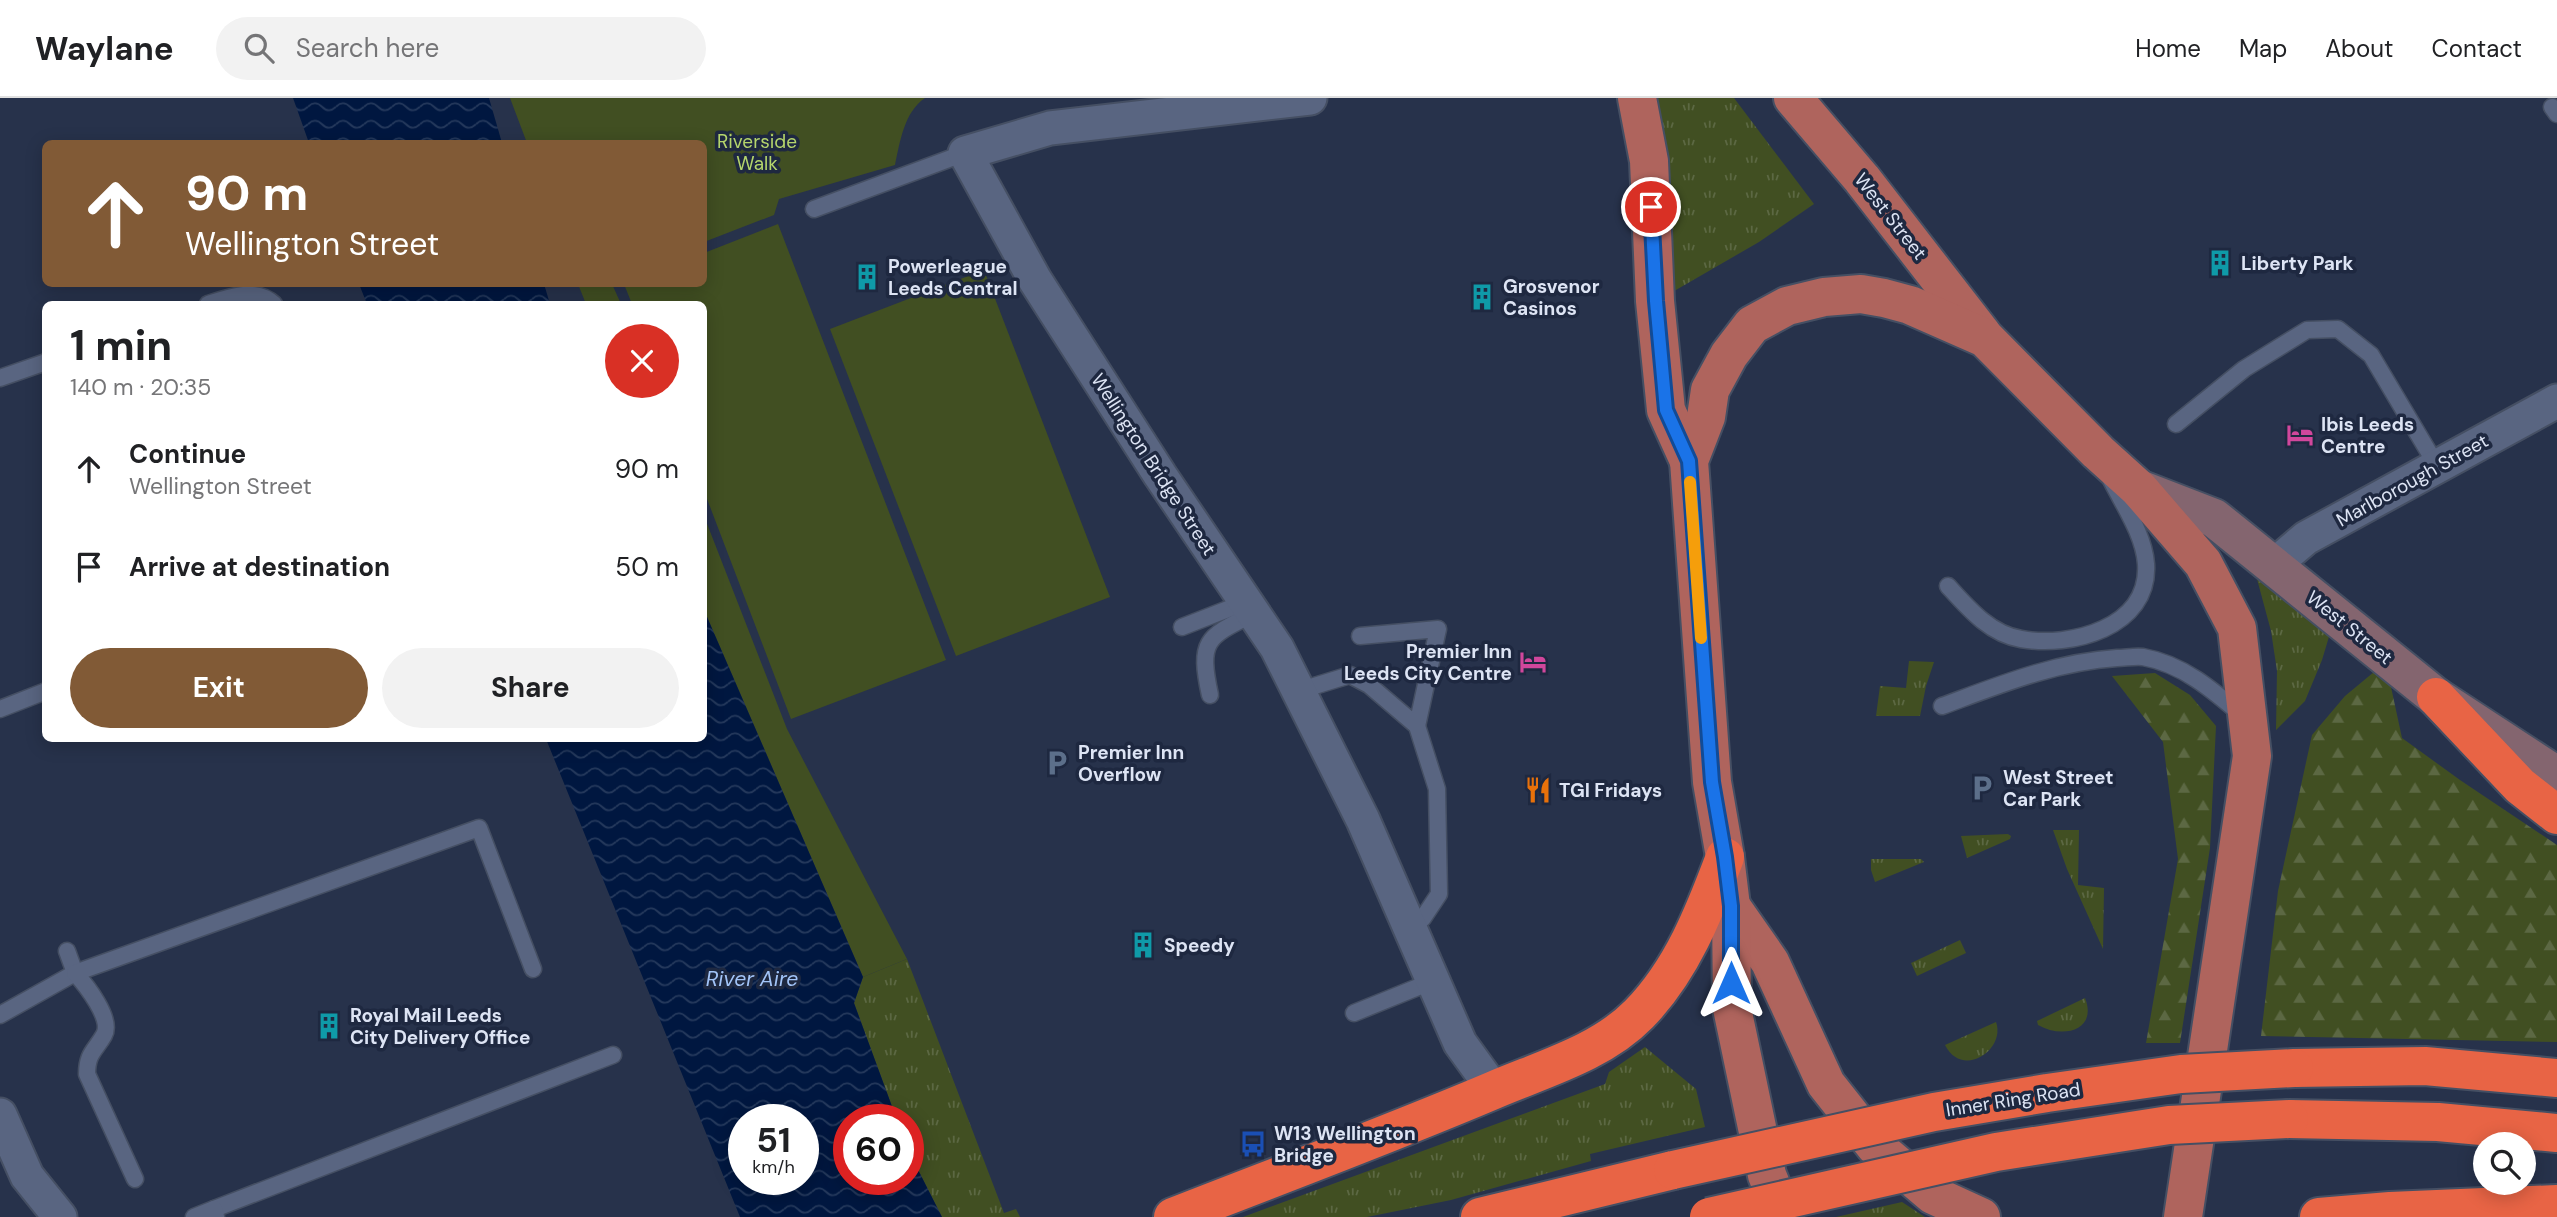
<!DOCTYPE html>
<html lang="en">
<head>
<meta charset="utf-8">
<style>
  body { margin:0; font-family:"DM Sans",sans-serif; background:#f2f2f2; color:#202124; height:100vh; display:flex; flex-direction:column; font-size:26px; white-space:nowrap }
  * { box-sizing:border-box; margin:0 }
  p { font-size:23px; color:#757577 }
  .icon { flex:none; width:38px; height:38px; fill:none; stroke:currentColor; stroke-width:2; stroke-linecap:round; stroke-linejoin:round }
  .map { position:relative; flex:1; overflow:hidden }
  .sheet { position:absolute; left:42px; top:203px; width:665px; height:441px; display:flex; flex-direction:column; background:#fff; border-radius:10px; box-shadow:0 4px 18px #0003 }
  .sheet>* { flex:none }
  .hud { position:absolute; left:42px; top:42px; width:665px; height:147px; border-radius:10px; box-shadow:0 4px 18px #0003; background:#815a36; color:#fff; overflow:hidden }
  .fabs { position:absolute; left:2473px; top:1034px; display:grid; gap:14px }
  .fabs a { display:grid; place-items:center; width:63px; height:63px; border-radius:50%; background:#fff; box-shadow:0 4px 18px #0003; font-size:35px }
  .speed { position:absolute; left:728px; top:1006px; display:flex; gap:14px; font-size:35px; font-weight:700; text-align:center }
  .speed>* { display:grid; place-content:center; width:91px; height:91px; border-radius:50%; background:#fff; box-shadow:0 4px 18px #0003; line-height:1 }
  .speed small { font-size:18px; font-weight:400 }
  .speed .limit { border:10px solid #d22; background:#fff; color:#111 }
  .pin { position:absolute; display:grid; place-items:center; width:60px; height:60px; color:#fff; margin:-30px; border:4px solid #fff; border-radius:50%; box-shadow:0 2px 7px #0007 }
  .me { position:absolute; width:77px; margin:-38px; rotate:0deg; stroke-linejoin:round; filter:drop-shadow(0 0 5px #0008) }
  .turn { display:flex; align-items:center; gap:24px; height:147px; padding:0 28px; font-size:32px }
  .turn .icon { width:91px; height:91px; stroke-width:2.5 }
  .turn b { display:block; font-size:49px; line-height:60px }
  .round { display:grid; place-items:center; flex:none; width:74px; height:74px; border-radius:37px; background:#f2f2f2 }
  .head { display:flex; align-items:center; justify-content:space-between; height:119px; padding:0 28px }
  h1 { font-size:42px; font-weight:700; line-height:52px }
  .cta { display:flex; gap:14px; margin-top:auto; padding:14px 28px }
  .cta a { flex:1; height:80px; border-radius:42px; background:#815a36; color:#fff; font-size:28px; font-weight:700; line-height:80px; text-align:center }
  .cta a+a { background:#f2f2f2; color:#202124 }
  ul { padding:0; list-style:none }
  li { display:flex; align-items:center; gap:21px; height:98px; padding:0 28px }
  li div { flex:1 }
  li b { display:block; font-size:26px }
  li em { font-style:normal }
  header { display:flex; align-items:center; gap:42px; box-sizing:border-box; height:98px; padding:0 35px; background:#fff; border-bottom:2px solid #e0e0e0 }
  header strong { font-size:33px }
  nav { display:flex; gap:38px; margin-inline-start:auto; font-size:24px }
  .search { width:490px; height:63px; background:#f2f2f2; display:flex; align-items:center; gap:18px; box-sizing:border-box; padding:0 24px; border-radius:38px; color:#757577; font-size:26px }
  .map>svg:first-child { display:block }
  .grass { fill:url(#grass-tufts) }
  .forest { fill:url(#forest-firs) }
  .green { fill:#414f22 }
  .water { fill:url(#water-waves); fill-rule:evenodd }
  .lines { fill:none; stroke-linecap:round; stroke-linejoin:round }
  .lane-casing { stroke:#454f63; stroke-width:19 }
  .street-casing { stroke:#454f63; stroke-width:37 }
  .secondary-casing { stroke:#454f63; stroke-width:42 }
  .primary-casing { stroke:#454f63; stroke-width:42 }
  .highway-casing { stroke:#454f63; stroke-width:42 }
  .lane { stroke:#596581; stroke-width:16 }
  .street { stroke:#596581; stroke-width:33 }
  .secondary { stroke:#84656f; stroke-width:38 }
  .primary { stroke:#af645d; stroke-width:38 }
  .highway { stroke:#e86445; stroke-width:38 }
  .highway-bridge-casing { stroke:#454f63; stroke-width:42; stroke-linecap:butt }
  .highway-bridge { stroke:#e86445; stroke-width:38 }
  .route-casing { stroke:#114b97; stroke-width:18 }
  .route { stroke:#1a73e8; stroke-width:12 }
  .slow { stroke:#f59e0b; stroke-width:12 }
  .labels { text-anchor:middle; stroke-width:7; stroke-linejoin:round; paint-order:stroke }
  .park-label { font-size:19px; fill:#b5d56c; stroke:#1e2840 }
  .street-label { font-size:19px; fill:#dde4f4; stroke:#1e2840 }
  .poi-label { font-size:19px; font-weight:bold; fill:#dde4f4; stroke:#1e2840; text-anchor:start }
  .water-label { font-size:21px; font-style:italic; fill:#a2c4f8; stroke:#1e2840 }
</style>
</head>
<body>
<header>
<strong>Waylane</strong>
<div class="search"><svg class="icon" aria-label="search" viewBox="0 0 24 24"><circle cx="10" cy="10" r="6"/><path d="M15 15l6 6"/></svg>Search here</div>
<nav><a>Home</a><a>Map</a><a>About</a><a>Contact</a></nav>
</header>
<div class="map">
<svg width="2557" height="1119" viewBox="0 0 2557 1119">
  <defs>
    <pattern id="grass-tufts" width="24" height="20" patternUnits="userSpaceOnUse" patternTransform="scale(1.75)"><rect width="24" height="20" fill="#414f22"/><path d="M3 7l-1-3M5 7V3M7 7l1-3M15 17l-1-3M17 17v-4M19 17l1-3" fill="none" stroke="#5c6843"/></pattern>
    <pattern id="forest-firs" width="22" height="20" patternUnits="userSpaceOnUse" patternTransform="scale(1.75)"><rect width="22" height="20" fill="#414f22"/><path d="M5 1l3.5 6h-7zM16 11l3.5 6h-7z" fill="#5c6843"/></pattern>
    <pattern id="water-waves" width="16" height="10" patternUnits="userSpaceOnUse" patternTransform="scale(1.75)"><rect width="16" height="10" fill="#001740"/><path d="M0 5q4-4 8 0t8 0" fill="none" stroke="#25395c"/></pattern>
  </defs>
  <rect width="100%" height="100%" fill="#27324b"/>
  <g class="grass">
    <path d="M 1648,0 L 1734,0 L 1814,106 L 1759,144 L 1669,196 Z"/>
    <path d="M 2259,478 L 2331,532 L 2322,562 L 2305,603 L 2276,632 L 2277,573 L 2271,533 L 2257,481 Z"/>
    <path d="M 1909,563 L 1934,564 L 1926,588 L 1920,618 L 1876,618 L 1880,588 L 1906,590 Z"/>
    <path d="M 2053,732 L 2079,732 L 2078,787 L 2104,790 L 2103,851 L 2067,771 Z"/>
    <path d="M 2008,736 L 2011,738 L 2010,741 L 1967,760 L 1961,738 Z"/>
    <path d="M 1871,761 L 1921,761 L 1924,764 L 1875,784 L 1871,772 Z"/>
    <path d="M 1960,842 L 1966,855 L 1917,878 L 1911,865 Z"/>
    <path d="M 907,861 L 1004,1115 L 1016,1111 L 1020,1119 L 942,1119 L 908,1052 L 908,1022 L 897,1022 L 854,905 L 863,879 Z"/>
    <path d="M 2085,900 C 2098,933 2062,941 2038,927 L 2037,923 Z"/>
    <path d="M 1996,924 C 2006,952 1962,981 1945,947 Z"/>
    <path d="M 1645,949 L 1696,991 L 1705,1029 L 1590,1056 L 1591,1063 L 1451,1102 L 1387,1115 L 1367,1119 L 1243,1119 L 1605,986 L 1609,974 Z"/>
    <path d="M 1902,1104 L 1925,1119 L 1836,1119 Z"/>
  </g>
  <g class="forest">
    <path d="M 2380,569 L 2388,575 L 2402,640 L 2460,682 L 2557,747 L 2557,944 L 2261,938 L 2278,793 L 2312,637 L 2345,598 Z"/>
    <path d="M 2155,575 L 2190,597 L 2216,628 L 2210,750 L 2180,945 L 2146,945 L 2178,761 L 2163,644 L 2112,578 Z"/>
  </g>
  <g class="green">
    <path d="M 510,0 L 925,0 C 904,14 900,44 895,67 L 779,101 L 774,117 L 704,144 L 704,46 L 527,45 Z"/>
    <path d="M 778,126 L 946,562 L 791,621 L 704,393 L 704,206 L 632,206 L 624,186 L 704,186 L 704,155 Z"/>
    <path d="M 984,172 L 1110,499 L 956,558 L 830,231 Z"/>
    <path d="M 578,186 L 612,186 L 621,206 L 586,206 Z"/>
    <path d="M 704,418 L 787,631 L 907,861 L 863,879 L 704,512 Z"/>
  </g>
  <g class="water">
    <path d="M 293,0 L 489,0 L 502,45 L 309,45 Z"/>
    <path d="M 359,186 L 544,186 L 550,206 L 367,206 Z"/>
    <path d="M 704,512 L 863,879 L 854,905 L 897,1022 L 849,1022 L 849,1082 L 908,1082 L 908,1052 L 942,1119 L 740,1119 L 546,641 L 704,640 ZM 803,1022 L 803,1082 L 744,1082 L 744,1022 Z"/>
  </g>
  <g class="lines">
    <g class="lane-casing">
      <g id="lane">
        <path d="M 2552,9 L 2557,16"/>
        <path d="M 814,111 L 965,55"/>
        <path d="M 208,206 C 229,199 256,189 274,206"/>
        <path d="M 0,280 L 46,264"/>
        <path d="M 2176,326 L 2244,271 L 2307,232 L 2338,231 L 2371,257 L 2437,368"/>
        <path d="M 1948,488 C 1968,510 1990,536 2021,541 C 2070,550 2150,530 2146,466 C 2144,437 2124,408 2111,382"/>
        <path d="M 1182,529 L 1246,504"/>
        <path d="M 1360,538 L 1438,531 L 1417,628"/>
        <path d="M 1298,593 L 1350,577 L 1369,587 L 1417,628 L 1437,691 L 1439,796 L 1423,820 L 1410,832"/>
        <path d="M 1210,597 C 1198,542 1207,539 1253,516"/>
        <path d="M 1942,608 C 1999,587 2055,564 2117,560 C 2125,560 2135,558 2143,559 C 2183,566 2214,593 2243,618"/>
        <path d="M 0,611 L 46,593"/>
        <path d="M 1354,915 L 1433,883"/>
        <path d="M 0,917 L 75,875 L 67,853"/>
        <path d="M 135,1081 L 87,976 C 87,955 95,953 104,937 C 113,921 86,887 75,875 L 479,730 L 533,871"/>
        <path d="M 214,1111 L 613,957"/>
        <path d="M 194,1119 L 214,1111 L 216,1119"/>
      </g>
    </g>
    <g class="street-casing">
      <g id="street">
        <path d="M 1310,0 L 1050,30 L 965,55 L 1035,182 L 1160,377 L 1277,550 L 1363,722 L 1460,945 L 1494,992"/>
        <path d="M 2273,468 L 2306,440 L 2557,303"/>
        <path d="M 0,1017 L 27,1078 L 60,1119"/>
      </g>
    </g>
    <g class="secondary-casing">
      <path id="secondary" d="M 2139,391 L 2214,420 L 2436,599 L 2557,678"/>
    </g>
    <g class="primary-casing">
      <g id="primary">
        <path d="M 1637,0 L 1649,63 L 1655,203 L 1666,312 L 1689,363"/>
        <path d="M 1793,0 L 1862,81 L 1982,236"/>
        <path d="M 1731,808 L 1770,864 L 1826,986 L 1875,1048 L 1933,1097 L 1981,1119"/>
        <path d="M 1784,1119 L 1767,1077 L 1732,910 L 1731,808 L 1725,759 L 1712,684 L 1689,363 L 1706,319 L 1710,292 L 1729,257 L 1752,227 L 1787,208 L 1824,199 L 1861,196 L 1884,200 L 1910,207 L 1985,240 L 2098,354 L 2139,391 L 2203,465 L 2237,530 L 2252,658 L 2183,1119"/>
      </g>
    </g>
    <g class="highway-casing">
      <g id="highway">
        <path d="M 2436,599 L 2520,688 L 2557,717"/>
        <path d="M 2294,970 L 2425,968 L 2557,980"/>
        <path d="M 2289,1021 L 2438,1024 L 2557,1035"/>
        <path d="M 1173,1119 C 1280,1077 1388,1037 1494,992 C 1543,971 1601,955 1639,916 C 1682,872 1704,815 1725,759"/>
        <path d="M 1480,1119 L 1673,1072"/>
        <path d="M 2319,1119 L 2390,1113 L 2557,1106"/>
      </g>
    </g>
    <use href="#lane" class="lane"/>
    <use href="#street" class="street"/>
    <use href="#secondary" class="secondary"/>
    <use href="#primary" class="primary"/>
    <use href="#highway" class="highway"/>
    <g class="highway-bridge-casing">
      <g id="highway-bridge">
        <path d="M 1673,1072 L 1934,1014 L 2047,995 L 2181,976 L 2294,970"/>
        <path d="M 1709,1119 L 1996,1054 L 2169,1027 L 2289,1021"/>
      </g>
    </g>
    <use href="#highway-bridge" class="highway-bridge"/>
  </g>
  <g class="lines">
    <g class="route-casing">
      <path id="route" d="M 1651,109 L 1656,203 L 1666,312 L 1689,363 L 1712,684 L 1725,759 L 1731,808 L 1731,885"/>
    </g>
    <use href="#route" class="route"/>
    <path class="slow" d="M 1690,384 L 1701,540"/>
  </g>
  <defs>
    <g id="building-bare" transform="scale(2.1)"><path d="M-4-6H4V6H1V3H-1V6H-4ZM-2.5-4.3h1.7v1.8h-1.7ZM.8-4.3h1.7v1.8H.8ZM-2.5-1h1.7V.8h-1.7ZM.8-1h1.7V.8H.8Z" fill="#0f9aa8" stroke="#1e2840" stroke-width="2.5" paint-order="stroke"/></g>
    <g id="hotel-bare" transform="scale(2.1)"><path d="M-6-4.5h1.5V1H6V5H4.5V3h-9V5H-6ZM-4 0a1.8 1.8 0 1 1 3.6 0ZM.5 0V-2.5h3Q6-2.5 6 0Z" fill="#d1479c" stroke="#1e2840" stroke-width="2.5" paint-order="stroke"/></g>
    <g id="parking-bare" transform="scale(2.1)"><path d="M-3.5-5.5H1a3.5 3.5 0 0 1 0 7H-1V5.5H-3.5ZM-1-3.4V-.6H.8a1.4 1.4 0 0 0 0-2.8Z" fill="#5c6f8a" stroke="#1e2840" stroke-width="2.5" paint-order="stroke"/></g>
    <g id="restaurant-bare" transform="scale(2.1)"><path d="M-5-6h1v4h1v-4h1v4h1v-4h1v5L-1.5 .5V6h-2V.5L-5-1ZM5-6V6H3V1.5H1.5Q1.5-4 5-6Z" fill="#e8710a" stroke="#1e2840" stroke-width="2.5" paint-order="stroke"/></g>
    <g id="bus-bare" transform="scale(2.1)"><path d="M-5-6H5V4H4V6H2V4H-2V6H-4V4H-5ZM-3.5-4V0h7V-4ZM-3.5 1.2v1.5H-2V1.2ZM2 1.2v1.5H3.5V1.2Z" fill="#1a4fb4" stroke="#1e2840" stroke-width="2.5" paint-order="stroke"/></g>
  </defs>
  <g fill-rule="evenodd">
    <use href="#building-bare" x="2220" y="165"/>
    <use href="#building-bare" x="867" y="179"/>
    <use href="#building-bare" x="1482" y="199"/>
    <use href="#hotel-bare" x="2300" y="337"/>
    <use href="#hotel-bare" x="1533" y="564"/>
    <use href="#parking-bare" x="1057" y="665"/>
    <use href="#parking-bare" x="1982" y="690"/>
    <use href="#restaurant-bare" x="1538" y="692"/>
    <use href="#building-bare" x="1143" y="847"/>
    <use href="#building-bare" x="329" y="928"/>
    <use href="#bus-bare" x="1253" y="1046"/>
  </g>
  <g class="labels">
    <g class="park-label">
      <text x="757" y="50">Riverside<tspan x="757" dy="22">Walk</tspan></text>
    </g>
    <g class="street-label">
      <text transform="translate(1891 118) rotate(52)" y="7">West Street</text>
      <text transform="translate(1154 366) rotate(57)" y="7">Wellington Bridge Street</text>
      <text transform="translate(2412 382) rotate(-29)" y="7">Marlborough Street</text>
      <text transform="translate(2350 529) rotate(39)" y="7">West Street</text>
      <text transform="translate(2013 1001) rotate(-9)" y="7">Inner Ring Road</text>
    </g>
    <g class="poi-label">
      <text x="2241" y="172">Liberty Park</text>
      <text x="888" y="175">Powerleague<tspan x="888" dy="22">Leeds Central</tspan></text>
      <text x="1503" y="195">Grosvenor<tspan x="1503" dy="22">Casinos</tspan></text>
      <text x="2321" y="333">Ibis Leeds<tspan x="2321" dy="22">Centre</tspan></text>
      <text x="1512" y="560" text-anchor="end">Premier Inn<tspan x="1512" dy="22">Leeds City Centre</tspan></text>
      <text x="1078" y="661">Premier Inn<tspan x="1078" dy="22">Overflow</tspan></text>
      <text x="2003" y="686">West Street<tspan x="2003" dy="22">Car Park</tspan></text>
      <text x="1559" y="699">TGI Fridays</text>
      <text x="1164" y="854">Speedy</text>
      <text x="350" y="924">Royal Mail Leeds<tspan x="350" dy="22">City Delivery Office</tspan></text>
      <text x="1274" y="1042">W13 Wellington<tspan x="1274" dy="22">Bridge</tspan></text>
    </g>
    <g class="water-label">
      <text x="752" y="888">River Aire</text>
    </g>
  </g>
</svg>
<div class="fabs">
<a><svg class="icon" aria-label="search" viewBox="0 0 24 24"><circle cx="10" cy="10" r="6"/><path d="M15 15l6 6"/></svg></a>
</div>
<div class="speed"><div>51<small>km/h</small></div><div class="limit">60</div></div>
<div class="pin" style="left:1651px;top:109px;background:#d93025"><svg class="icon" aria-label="arrive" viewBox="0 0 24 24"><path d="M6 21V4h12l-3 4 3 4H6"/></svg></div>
<svg class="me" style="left:1731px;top:885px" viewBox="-20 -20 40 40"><path d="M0-17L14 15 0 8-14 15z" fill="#1a73e8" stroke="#fff" stroke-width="4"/></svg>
<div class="hud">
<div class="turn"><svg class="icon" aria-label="ahead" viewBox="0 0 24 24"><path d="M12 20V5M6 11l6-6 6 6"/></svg><div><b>90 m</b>Wellington Street</div></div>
</div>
<section class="sheet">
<div class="head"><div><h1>1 min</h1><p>140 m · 20:35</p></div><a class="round" style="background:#d93025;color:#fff"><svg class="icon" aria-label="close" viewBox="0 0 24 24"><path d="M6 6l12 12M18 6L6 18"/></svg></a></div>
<ul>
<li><svg class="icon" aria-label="ahead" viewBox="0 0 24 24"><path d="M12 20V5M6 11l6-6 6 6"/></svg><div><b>Continue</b><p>Wellington Street</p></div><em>90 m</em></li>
<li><svg class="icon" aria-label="arrive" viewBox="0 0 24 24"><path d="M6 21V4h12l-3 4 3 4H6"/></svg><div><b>Arrive at destination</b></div><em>50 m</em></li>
</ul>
<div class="cta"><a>Exit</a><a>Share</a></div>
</section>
</div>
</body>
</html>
